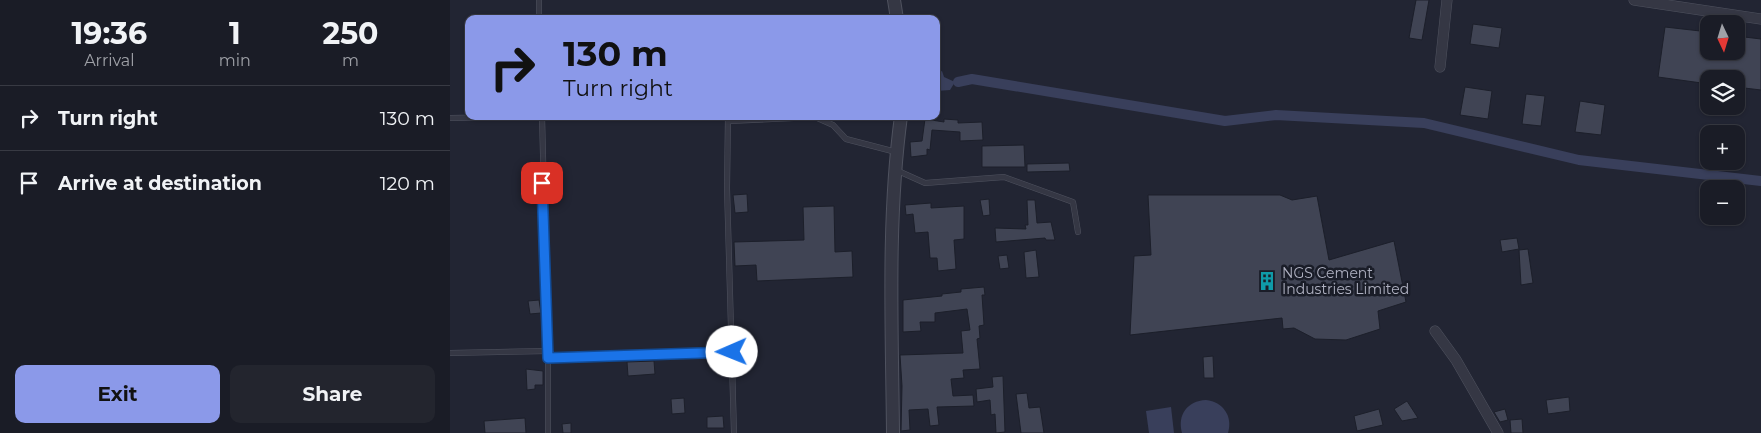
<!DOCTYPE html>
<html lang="en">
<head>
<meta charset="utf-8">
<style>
  body { margin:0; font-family:Montserrat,sans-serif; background:#23252e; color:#f1f3f6; height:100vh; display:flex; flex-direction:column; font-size:19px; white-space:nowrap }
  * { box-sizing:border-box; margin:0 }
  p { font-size:16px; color:#9fa1a7 }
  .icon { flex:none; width:28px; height:28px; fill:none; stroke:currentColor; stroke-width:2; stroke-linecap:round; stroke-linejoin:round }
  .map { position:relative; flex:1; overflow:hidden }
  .side { display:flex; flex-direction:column; background:#1a1c26; width:450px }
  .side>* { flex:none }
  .banner { position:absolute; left:15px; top:15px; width:475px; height:105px; border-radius:10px; box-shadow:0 1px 4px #0004,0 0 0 1px #383a43; background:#8b99e9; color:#111; overflow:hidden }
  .needle { width:32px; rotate:176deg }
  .buttons { position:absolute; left:1250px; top:15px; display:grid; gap:10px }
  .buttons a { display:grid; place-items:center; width:45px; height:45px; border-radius:10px; background:#1a1c26; box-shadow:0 1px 4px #0004,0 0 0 1px #383a43; font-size:25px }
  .pin { position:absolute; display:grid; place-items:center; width:42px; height:42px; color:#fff; margin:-21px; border-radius:10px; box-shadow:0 2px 8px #0006 }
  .me { position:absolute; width:55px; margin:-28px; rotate:269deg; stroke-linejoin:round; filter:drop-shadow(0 0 4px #0008) }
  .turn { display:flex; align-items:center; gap:18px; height:105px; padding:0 15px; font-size:22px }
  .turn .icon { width:65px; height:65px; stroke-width:2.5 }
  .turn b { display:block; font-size:35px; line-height:42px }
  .eta { display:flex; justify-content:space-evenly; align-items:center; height:85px; text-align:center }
  .eta b { font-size:30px; font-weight:700; line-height:35px }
  .button { display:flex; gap:10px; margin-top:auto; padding:10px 15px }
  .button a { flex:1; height:58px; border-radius:10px; background:#8b99e9; color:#111; font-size:20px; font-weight:700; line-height:58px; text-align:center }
  .button a+a { background:#23252e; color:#f1f3f6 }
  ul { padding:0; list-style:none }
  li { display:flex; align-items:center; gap:15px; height:65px; padding:0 15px; border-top:1px solid #383a43 }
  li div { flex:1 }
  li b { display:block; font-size:19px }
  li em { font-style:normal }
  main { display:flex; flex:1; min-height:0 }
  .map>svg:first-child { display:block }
  .water { fill:#393f5b }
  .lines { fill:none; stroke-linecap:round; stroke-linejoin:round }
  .canal { stroke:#393f5b; stroke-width:10 }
  .building { fill:#404454; stroke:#1c1f2a }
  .service-casing { stroke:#4f525f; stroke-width:6 }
  .minor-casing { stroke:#4f525f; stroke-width:11 }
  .tertiary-casing { stroke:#4f525f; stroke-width:14 }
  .service { stroke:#353744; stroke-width:5 }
  .minor { stroke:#353744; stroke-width:10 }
  .tertiary { stroke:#353744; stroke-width:12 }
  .route-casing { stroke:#114b97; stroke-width:12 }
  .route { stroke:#1a73e8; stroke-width:9 }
  .labels { text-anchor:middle; stroke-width:5; stroke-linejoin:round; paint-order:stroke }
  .poi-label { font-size:14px; fill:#afb1c1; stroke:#1a1d28; text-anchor:start }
</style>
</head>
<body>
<main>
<section class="side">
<div class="eta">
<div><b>19:36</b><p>Arrival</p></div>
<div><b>1</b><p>min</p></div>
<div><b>250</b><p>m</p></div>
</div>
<ul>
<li><svg class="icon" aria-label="right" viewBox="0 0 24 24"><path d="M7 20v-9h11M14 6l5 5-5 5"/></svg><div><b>Turn right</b></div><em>130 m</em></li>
<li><svg class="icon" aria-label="arrive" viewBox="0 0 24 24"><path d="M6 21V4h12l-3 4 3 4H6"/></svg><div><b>Arrive at destination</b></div><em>120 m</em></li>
</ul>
<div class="button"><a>Exit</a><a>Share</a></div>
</section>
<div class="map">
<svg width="1311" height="433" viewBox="0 0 1311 433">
  <rect width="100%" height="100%" fill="#222533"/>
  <g class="water">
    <path d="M 492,71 L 494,77 L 505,82 L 500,90 L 486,91 L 486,74 Z"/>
    <path d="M 756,400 C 773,402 783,416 778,433 L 732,433 C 727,415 737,401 756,400 Z"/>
    <path d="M 721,407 L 724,433 L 699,433 L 696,411 Z"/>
  </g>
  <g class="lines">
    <path class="canal" d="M 508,82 L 522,79 L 775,121 L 826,115 L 974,123 L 1129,160 L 1311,181"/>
  </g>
  <g class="building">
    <path d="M 966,0 L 979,0 L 972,40 L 959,38 Z"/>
    <path d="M 1023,24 L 1052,28 L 1049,48 L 1020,44 Z"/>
    <path d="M 1215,27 L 1259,32 L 1259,51 L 1286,51 L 1286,36 L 1311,39 L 1311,90 L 1286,87 L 1286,79 L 1259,79 L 1259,84 L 1208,77 Z"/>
    <path d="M 1015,87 L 1042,91 L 1038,119 L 1010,115 Z"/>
    <path d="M 1076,94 L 1095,96 L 1091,126 L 1072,124 Z"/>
    <path d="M 1130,101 L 1155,105 L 1151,135 L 1125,132 Z"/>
    <path d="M 475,119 L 494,122 L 494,119 L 508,120 L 508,123 L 532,122 L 533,140 L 510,141 L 510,132 L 482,130 L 480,150 L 477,149 L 477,155 L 461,157 L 460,142 L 472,141 Z"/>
    <path d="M 574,145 L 575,167 L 532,167 L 532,146 Z"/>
    <path d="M 619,163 L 620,171 L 577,172 L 577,164 Z"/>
    <path d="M 297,194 L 298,212 L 285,213 L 283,195 Z"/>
    <path d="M 698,195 L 830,195 L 842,200 L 867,196 L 879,260 L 944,241 L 956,302 L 928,311 L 930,329 L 896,340 L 865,339 L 844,328 L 833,329 L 832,318 L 680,335 L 684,256 L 701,255 Z"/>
    <path d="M 539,199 L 540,215 L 533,216 L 530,200 Z"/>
    <path d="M 577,200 L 585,200 L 587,223 L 601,222 L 605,240 L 596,240 L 595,238 L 546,242 L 545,228 L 576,229 L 575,225 L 578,225 Z"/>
    <path d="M 481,203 L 481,208 L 514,206 L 514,239 L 504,240 L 506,269 L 488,271 L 487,258 L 480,258 L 478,232 L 465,233 L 463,214 L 456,215 L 455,205 Z"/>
    <path d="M 384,206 L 385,252 L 402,251 L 403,277 L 307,281 L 306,265 L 285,266 L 284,242 L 354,240 L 353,207 Z"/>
    <path d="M 1067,238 L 1069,249 L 1052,252 L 1050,240 Z"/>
    <path d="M 1078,249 L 1083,283 L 1071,285 L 1069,250 Z"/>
    <path d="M 586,250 L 589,277 L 576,278 L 574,252 Z"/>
    <path d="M 557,255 L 559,268 L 550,269 L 548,256 Z"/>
    <path d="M 534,287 L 535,295 L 532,295 L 534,325 L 529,326 L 530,338 L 527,339 L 530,369 L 513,370 L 514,378 L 501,379 L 503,396 L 523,395 L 524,406 L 487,407 L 489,425 L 480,426 L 478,409 L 459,410 L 460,430 L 451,431 L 452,386 L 450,355 L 513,353 L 511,331 L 520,330 L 517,309 L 485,313 L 485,322 L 470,322 L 471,331 L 453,332 L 453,300 L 492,296 L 492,294 L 511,292 L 511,289 Z"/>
    <path d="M 89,300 L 91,313 L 80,314 L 78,301 Z"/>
    <path d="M 763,356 L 764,378 L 754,378 L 753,357 Z"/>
    <path d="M 204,361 L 205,374 L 178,376 L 177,362 Z"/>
    <path d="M 76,369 L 93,371 L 93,385 L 85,385 L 85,389 L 77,390 Z"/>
    <path d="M 553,376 L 555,432 L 546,433 L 545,414 L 541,415 L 540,400 L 527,402 L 526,389 L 543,387 L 542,377 Z"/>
    <path d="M 577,393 L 579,408 L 590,407 L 594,433 L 571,433 L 566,394 Z"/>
    <path d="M 1119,397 L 1120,411 L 1098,414 L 1096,400 Z"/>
    <path d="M 234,398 L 235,413 L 222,414 L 221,399 Z"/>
    <path d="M 957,401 L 968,418 L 952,421 L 944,409 Z"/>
    <path d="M 929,409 L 933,425 L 907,431 L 904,416 Z"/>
    <path d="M 1055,409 L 1058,420 L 1050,422 L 1044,412 Z"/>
    <path d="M 273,416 L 274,428 L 257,428 L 257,417 Z"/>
    <path d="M 75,418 L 76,433 L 35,433 L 34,421 Z"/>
    <path d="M 1072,419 L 1073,433 L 1061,433 L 1060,420 Z"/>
    <path d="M 121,423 L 121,433 L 113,433 L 112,424 Z"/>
  </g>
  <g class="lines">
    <g class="service-casing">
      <g id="service">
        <path d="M 89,0 L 89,19"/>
        <path d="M 92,116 L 98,351 L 98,433"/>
        <path d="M 278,116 L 277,188 L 284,433"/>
        <path d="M 0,118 L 107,116"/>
        <path d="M 279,121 L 365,117 L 383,125 L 396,139 L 446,152"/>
        <path d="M 446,170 L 475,183 L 554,177 L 623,202 L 628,232"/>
        <path d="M 0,353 L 98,351"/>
        <path d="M 98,358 L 282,352"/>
      </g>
    </g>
    <g class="minor-casing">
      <g id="minor">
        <path d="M 1184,0 L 1311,19"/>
        <path d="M 990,67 L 997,0"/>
        <path d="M 985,331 L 1006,360 L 1048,433"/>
      </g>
    </g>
    <g class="tertiary-casing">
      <g id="tertiary">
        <path d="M 444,0 L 447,19"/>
        <path d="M 443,433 C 442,328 437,220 451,116"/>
      </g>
    </g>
    <use href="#service" class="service"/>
    <use href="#minor" class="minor"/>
    <use href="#tertiary" class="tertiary"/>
  </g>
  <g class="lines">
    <g class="route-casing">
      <path id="route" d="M 92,183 L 98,358 L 282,352"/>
    </g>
    <use href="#route" class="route"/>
  </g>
  <defs>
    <g id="building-bare" transform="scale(1.5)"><path d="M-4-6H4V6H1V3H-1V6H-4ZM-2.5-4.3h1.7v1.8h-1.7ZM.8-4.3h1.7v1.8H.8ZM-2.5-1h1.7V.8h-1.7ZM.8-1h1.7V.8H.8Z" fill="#0f9aa8" stroke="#1a1d28" stroke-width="2.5" paint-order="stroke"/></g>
  </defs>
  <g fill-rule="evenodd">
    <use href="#building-bare" x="817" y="281"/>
  </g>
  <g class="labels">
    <g class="poi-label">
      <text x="832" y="278">NGS Cement<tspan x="832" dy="16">Industries Limited</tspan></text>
    </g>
  </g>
</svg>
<div class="buttons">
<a><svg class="needle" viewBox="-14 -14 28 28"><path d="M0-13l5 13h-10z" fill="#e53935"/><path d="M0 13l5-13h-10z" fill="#9fa1a7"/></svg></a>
<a><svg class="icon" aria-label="layers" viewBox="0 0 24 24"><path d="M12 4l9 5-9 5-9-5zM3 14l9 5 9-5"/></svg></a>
<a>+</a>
<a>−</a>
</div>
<div class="pin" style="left:92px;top:183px;background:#d93025"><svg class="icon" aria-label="arrive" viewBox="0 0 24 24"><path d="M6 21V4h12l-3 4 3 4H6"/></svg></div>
<svg class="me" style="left:282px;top:352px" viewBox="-20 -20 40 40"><circle r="19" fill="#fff"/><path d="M0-13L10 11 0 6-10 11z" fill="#1a73e8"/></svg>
<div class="banner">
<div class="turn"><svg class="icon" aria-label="right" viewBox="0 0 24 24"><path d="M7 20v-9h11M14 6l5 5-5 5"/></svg><div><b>130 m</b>Turn right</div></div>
</div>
</div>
</main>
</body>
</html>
